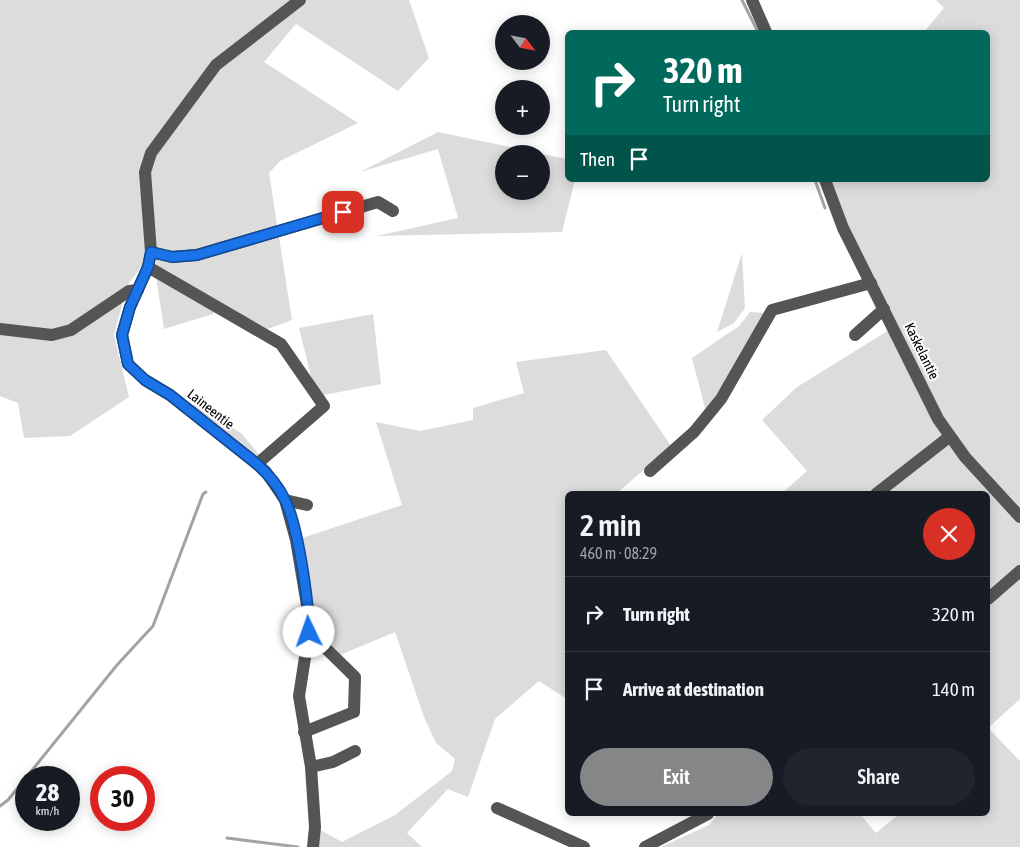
<!DOCTYPE html>
<html lang="en">
<head>
<meta charset="utf-8">
<style>
  body { margin:0; font-family:"Asap Condensed",sans-serif; background:#20242c; color:#f1f3f6; height:100vh; display:flex; flex-direction:column; font-size:19px; white-space:nowrap }
  * { box-sizing:border-box; margin:0 }
  p { font-size:16px; color:#9ea1a6 }
  .icon { flex:none; width:28px; height:28px; fill:none; stroke:currentColor; stroke-width:2; stroke-linecap:round; stroke-linejoin:round }
  .map { position:relative; flex:1; overflow:hidden }
  .details { position:absolute; left:565px; top:491px; width:425px; height:325px; display:flex; flex-direction:column; background:#171b24; border-radius:8px; box-shadow:0 2px 12px #0003 }
  .details>* { flex:none }
  .guide { position:absolute; left:565px; top:30px; width:425px; height:152px; border-radius:8px; box-shadow:0 2px 12px #0003; background:#00695c; color:#fff; overflow:hidden }
  .needle { width:32px; rotate:122deg }
  .buttons { position:absolute; left:495px; top:15px; display:grid; gap:10px }
  .buttons a { display:grid; place-items:center; width:55px; height:55px; border-radius:50%; background:#171b24; box-shadow:0 2px 12px #0003; font-size:25px }
  .speed { position:absolute; left:15px; top:766px; display:flex; gap:10px; font-size:25px; font-weight:700; text-align:center }
  .speed>* { display:grid; place-content:center; width:65px; height:65px; border-radius:50%; background:#171b24; box-shadow:0 2px 12px #0003; line-height:1 }
  .speed small { font-size:12px; font-weight:400 }
  .speed .limit { border:8px solid #d22; background:#fff; color:#111 }
  .pin { position:absolute; display:grid; place-items:center; width:42px; height:42px; color:#fff; margin:-21px; border-radius:10px; box-shadow:0 2px 8px #0006 }
  .me { position:absolute; width:55px; margin:-28px; rotate:357deg; stroke-linejoin:round; filter:drop-shadow(0 0 4px #0008) }
  .turn { display:flex; align-items:center; gap:18px; height:105px; padding:0 15px; font-size:22px }
  .turn .icon { width:65px; height:65px; stroke-width:2.5 }
  .turn b { display:block; font-size:35px; line-height:42px }
  .then { display:flex; align-items:center; height:48px; padding:0 15px; background:#0003; gap:10px; font-size:19px }
  .round { display:grid; place-items:center; flex:none; width:52px; height:52px; border-radius:26px; background:#20242c }
  .head { display:flex; align-items:center; justify-content:space-between; height:85px; padding:0 15px }
  h1 { font-size:30px; font-weight:600; line-height:38px }
  .action { display:flex; gap:10px; margin-top:auto; padding:10px 15px }
  .action a { flex:1; height:58px; border-radius:30px; background:#858687; color:#fff; font-size:20px; font-weight:600; line-height:58px; text-align:center }
  .action a+a { background:#20242c; color:#f1f3f6 }
  ul { padding:0; list-style:none }
  li { display:flex; align-items:center; gap:15px; height:75px; padding:0 15px; border-top:1px solid #363941 }
  li div { flex:1 }
  li b { display:block; font-size:19px }
  li em { font-style:normal }
  .map>svg:first-child { display:block }
  .green { fill:#dcdcdc; fill-rule:evenodd }
  .lines { fill:none; stroke-linecap:round; stroke-linejoin:round }
  .stream { stroke:#a3a3a3; stroke-width:3 }
  .minor { stroke:#555; stroke-width:12 }
  .route-casing { stroke:#114b97; stroke-width:12 }
  .route { stroke:#1a73e8; stroke-width:9 }
  .labels { text-anchor:middle; stroke-width:4; stroke-linejoin:round; paint-order:stroke }
  .street-label { font-size:14px; fill:#000; stroke:#fff }
</style>
</head>
<body>
<div class="map">
<svg width="1020" height="847" viewBox="0 0 1020 847">
  <rect width="100%" height="100%" fill="#fff"/>
  <g class="green">
    <path d="M 0,0 L 409,0 L 429,58 L 398,91 L 296,24 L 264,62 L 358,123 L 280,161 L 269,173 L 292,320 L 260,332 L 219,305 L 213,314 L 164,329 L 157,283 L 155,248 L 127,286 L 114,335 L 129,397 L 70,436 L 24,438 L 18,403 L 0,396 Z"/>
    <path d="M 936,0 L 1020,0 L 1020,699 L 988,728 L 1020,761 L 1020,847 L 661,847 L 709,825 L 718,814 L 860,814 L 876,833 L 899,814 L 988,814 L 988,494 L 876,494 L 949,437 L 825,180 L 988,180 L 988,32 L 924,32 L 944,8 Z"/>
    <path d="M 438,132 L 567,159 L 568,180 L 575,180 L 562,232 L 377,236 L 458,218 L 438,149 L 360,172 ZM 504,154 L 541,154 L 541,191 L 504,191 Z"/>
    <path d="M 742,253 L 745,308 L 734,323 L 717,332 Z"/>
    <path d="M 750,312 L 766,313 L 706,412 L 692,358 L 739,326 Z"/>
    <path d="M 373,314 L 381,384 L 324,395 L 314,388 L 299,328 Z"/>
    <path d="M 889,330 L 946,437 L 874,494 L 781,494 L 807,471 L 762,420 L 797,387 Z"/>
    <path d="M 606,350 L 671,446 L 616,494 L 568,494 L 567,699 L 539,681 L 495,719 L 468,797 L 448,789 L 407,833 L 422,847 L 313,847 L 315,827 L 342,842 L 395,815 L 452,771 L 455,759 L 436,743 L 424,717 L 395,632 L 340,655 L 309,632 L 296,540 L 402,505 L 376,422 L 420,431 L 473,420 L 473,408 L 524,393 L 516,362 Z"/>
    <path d="M 194,404 L 241,433 L 262,458 L 257,464 L 188,411 Z"/>
  </g>
  <g class="lines">
    <g class="stream">
      <path d="M 742,0 L 758,32"/>
      <path d="M 815,180 L 825,208"/>
      <path d="M 0,806 L 8,800 L 117,665 L 153,626 L 203,494 L 206,492"/>
      <path d="M 227,838 L 298,847"/>
    </g>
    <g class="minor">
      <path d="M 300,0 L 216,65 L 151,153 L 145,172 L 151,252 L 148,267 L 130,307 L 122,335 L 128,364 L 145,380 L 170,395 L 257,464 L 266,472 L 285,500 L 296,540 L 309,617 L 309,632 L 299,696 L 311,767 L 315,827 L 313,847"/>
      <path d="M 752,0 L 766,32"/>
      <path d="M 825,180 L 843,228 L 938,419 L 965,457 L 1020,517"/>
      <path d="M 151,252 L 172,257 L 197,255 L 378,202 L 393,211"/>
      <path d="M 148,267 L 281,344 L 324,406 L 257,464"/>
      <path d="M 0,329 L 52,335 L 71,330 L 129,291 L 138,290"/>
      <path d="M 855,335 L 884,309"/>
      <path d="M 650,471 L 694,432 L 721,399 L 772,310 L 871,283"/>
      <path d="M 876,494 L 949,437"/>
      <path d="M 285,500 L 307,505"/>
      <path d="M 988,599 L 1020,571"/>
      <path d="M 304,732 L 354,712 L 355,677 L 309,632"/>
      <path d="M 311,767 L 333,762 L 355,751"/>
      <path d="M 497,808 L 584,847"/>
      <path d="M 645,847 L 708,814"/>
    </g>
  </g>
  <g class="lines">
    <g class="route-casing">
      <path id="route" d="M 309,632 C 309,603 298,525 285,500 C 279,487 267,473 257,464 L 170,395 L 145,380 L 128,364 L 122,335 L 130,307 L 148,267 L 151,252 L 172,257 L 197,255 L 343,212"/>
    </g>
    <use href="#route" class="route"/>
  </g>
  <g class="labels">
    <g class="street-label">
      <text transform="translate(922 351) rotate(64)" y="5">Kaskelantie</text>
      <text transform="translate(211 409) rotate(38)" y="5">Laineentie</text>
    </g>
  </g>
</svg>
<div class="buttons">
<a><svg class="needle" viewBox="-14 -14 28 28"><path d="M0-13l5 13h-10z" fill="#e53935"/><path d="M0 13l5-13h-10z" fill="#9ea1a6"/></svg></a>
<a>+</a>
<a>−</a>
</div>
<div class="speed"><div>28<small>km/h</small></div><div class="limit">30</div></div>
<div class="pin" style="left:343px;top:212px;background:#d93025"><svg class="icon" aria-label="arrive" viewBox="0 0 24 24"><path d="M6 21V4h12l-3 4 3 4H6"/></svg></div>
<svg class="me" style="left:309px;top:632px" viewBox="-20 -20 40 40"><circle r="19" fill="#fff"/><path d="M0-13L10 11 0 6-10 11z" fill="#1a73e8"/></svg>
<div class="guide">
<div class="turn"><svg class="icon" aria-label="right" viewBox="0 0 24 24"><path d="M7 20v-9h11M14 6l5 5-5 5"/></svg><div><b>320 m</b>Turn right</div></div>
<div class="then">Then<svg class="icon" aria-label="arrive" viewBox="0 0 24 24"><path d="M6 21V4h12l-3 4 3 4H6"/></svg></div>
</div>
<section class="details">
<div class="head"><div><h1>2 min</h1><p>460 m · 08:29</p></div><a class="round" style="background:#d93025;color:#fff"><svg class="icon" aria-label="close" viewBox="0 0 24 24"><path d="M6 6l12 12M18 6L6 18"/></svg></a></div>
<ul>
<li><svg class="icon" aria-label="right" viewBox="0 0 24 24"><path d="M7 20v-9h11M14 6l5 5-5 5"/></svg><div><b>Turn right</b></div><em>320 m</em></li>
<li><svg class="icon" aria-label="arrive" viewBox="0 0 24 24"><path d="M6 21V4h12l-3 4 3 4H6"/></svg><div><b>Arrive at destination</b></div><em>140 m</em></li>
</ul>
<div class="action"><a>Exit</a><a>Share</a></div>
</section>
</div>
</body>
</html>
